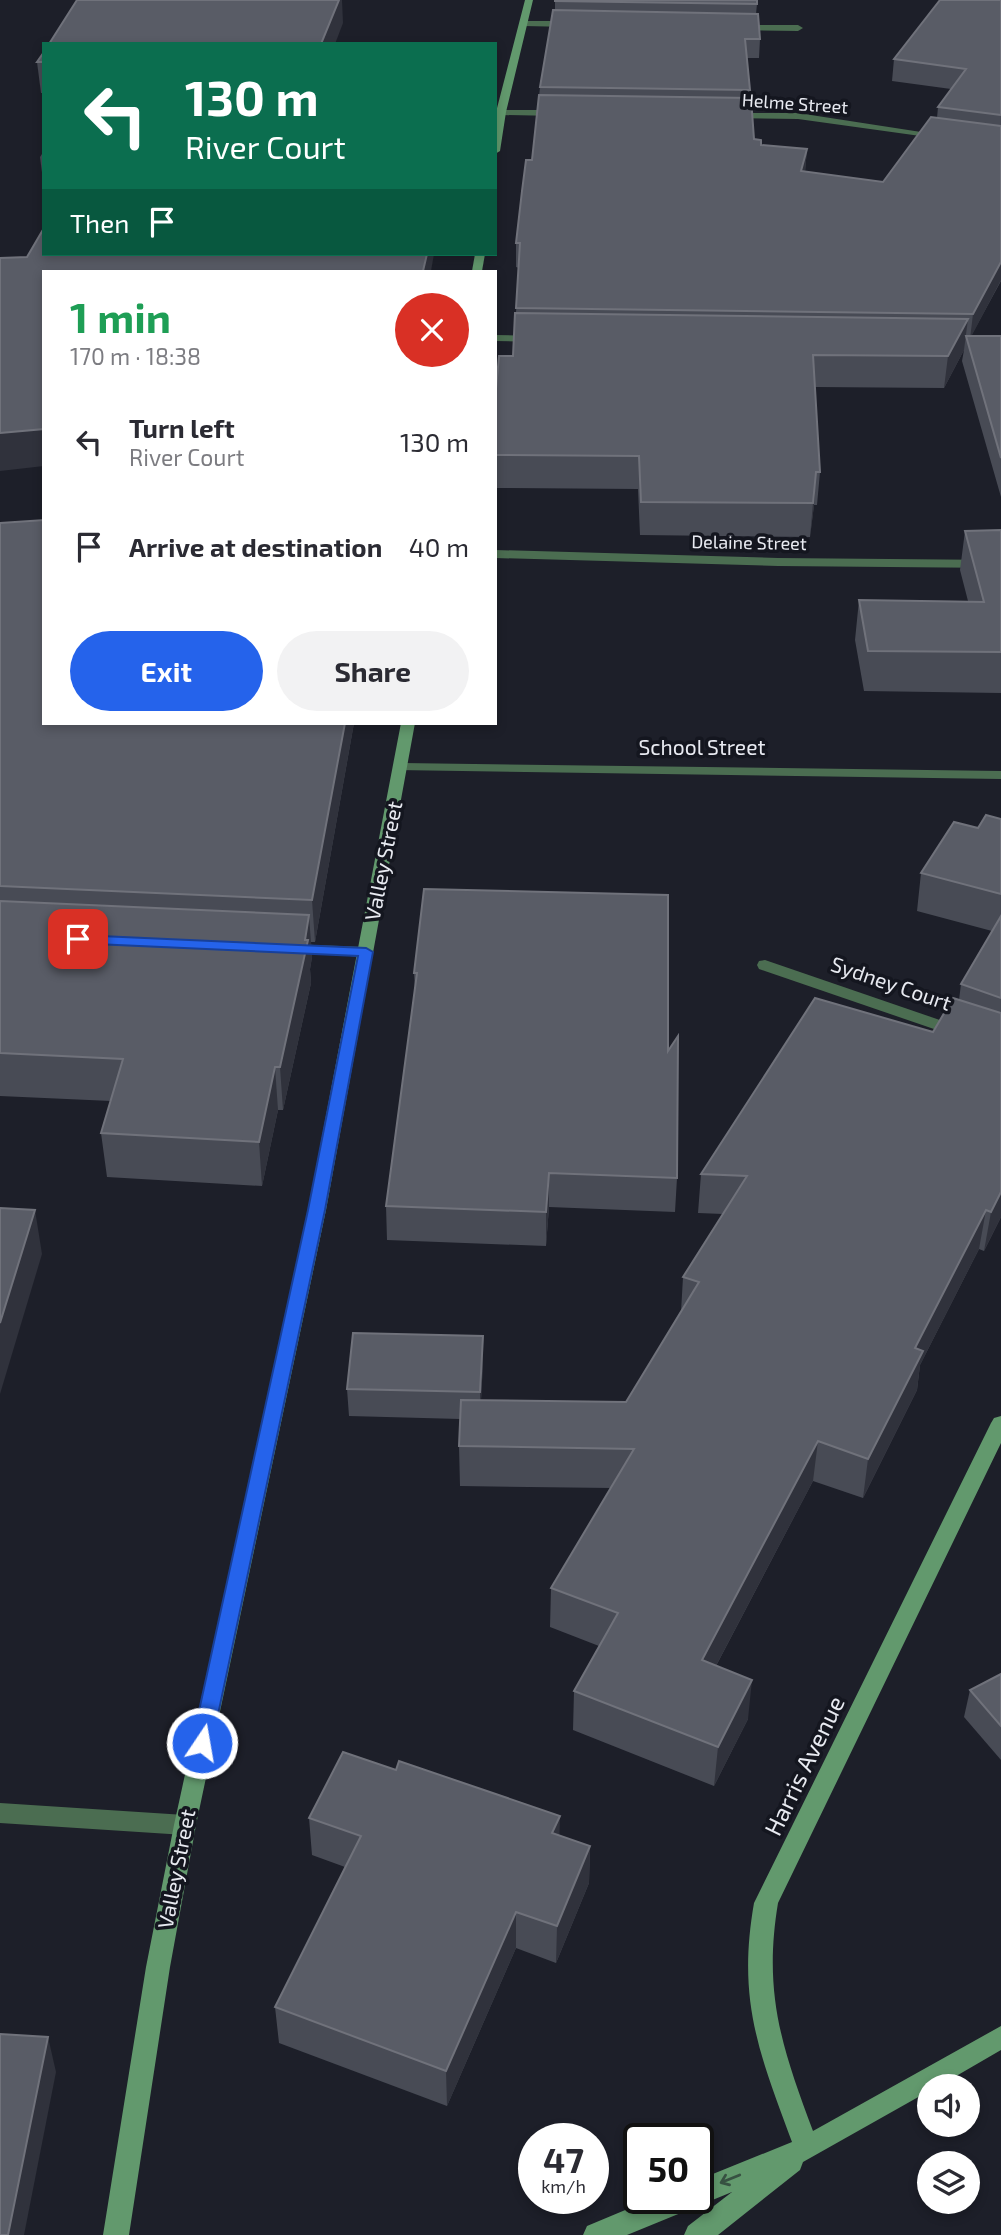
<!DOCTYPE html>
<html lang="en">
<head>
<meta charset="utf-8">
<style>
  body { margin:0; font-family:"Exo 2",sans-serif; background:#f2f2f3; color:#2b2b33; height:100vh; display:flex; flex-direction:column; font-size:26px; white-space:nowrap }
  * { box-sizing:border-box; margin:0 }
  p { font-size:23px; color:#7c7c81 }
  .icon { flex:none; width:38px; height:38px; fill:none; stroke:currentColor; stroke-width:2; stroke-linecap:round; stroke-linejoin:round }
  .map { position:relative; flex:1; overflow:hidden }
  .details { position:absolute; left:42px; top:270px; width:455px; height:455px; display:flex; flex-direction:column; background:#fff; border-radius:0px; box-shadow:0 4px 10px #0003 }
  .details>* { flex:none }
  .banner { position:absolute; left:42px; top:42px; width:455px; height:214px; border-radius:0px; box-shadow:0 4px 10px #0003; background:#0b6e4f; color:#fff; overflow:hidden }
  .buttons { position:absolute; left:917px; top:2074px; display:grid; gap:14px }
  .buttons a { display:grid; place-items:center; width:63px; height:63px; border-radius:50%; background:#fff; box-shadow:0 4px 10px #0003; font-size:35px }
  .speed { position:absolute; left:518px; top:2123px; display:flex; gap:14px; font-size:35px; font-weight:700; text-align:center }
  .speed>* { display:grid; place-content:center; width:91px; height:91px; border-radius:50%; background:#fff; box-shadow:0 4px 10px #0003; line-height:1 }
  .speed small { font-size:18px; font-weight:400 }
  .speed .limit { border:4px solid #111; border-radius:10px; background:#fff; color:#111 }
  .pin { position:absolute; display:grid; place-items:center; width:60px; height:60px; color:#fff; margin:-30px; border-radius:14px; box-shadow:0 4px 10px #0006 }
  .me { position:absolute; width:77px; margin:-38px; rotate:12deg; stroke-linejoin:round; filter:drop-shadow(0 0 5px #0008) }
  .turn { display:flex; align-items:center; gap:24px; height:147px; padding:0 28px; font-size:32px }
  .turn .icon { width:91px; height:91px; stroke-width:2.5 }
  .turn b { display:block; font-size:49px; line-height:60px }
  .then { display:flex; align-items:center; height:66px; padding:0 28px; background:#0003; gap:14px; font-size:26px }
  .round { display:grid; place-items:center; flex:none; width:74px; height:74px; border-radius:37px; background:#f2f2f3 }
  .headline { display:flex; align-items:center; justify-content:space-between; height:119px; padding:0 28px }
  h1 { font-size:42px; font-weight:700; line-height:52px; color:#1e9e55 }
  .cta { display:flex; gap:14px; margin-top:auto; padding:14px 28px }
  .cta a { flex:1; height:80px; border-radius:42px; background:#2563eb; color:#fff; font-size:28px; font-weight:700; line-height:80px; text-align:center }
  .cta a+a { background:#f2f2f3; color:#2b2b33 }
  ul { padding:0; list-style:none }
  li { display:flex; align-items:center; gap:21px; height:105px; padding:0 28px }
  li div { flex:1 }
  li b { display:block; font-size:26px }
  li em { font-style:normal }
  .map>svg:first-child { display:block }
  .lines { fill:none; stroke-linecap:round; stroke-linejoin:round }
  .street { fill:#4b6d51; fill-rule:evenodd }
  .secondary { fill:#62996d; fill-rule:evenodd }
  .wall { fill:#484b55 }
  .shaded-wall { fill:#30323c }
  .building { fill:#595c66; stroke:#70727b; stroke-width:2 }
  .oneway { stroke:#375142 }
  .route { fill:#2563eb; stroke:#184099; stroke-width:2 }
  .labels { text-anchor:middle; stroke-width:7; stroke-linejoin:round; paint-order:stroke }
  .far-street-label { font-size:18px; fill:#e8eaf1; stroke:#14161f }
  .street-label { font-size:21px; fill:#e8eaf1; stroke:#14161f }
  .near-street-label { font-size:24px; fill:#e8eaf1; stroke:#14161f }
</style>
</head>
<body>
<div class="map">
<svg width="1001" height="2235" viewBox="0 0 1001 2235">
  <rect width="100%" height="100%" fill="#1d1f29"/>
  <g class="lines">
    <g class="street">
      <path d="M 520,21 L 572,21 L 577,24 L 572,27 L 523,26 Z"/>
      <path d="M 734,25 L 798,25 L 803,28 L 798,31 L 737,30 Z"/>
      <path d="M 498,110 L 558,110 L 563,113 L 558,116 L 501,115 L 496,112 Z"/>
      <path d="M 730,113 L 798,113 L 947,136 L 942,139 L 798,119 L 727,118 L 725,116 Z"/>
      <path d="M 495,335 L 536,336 L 542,339 L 536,342 L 495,341 Z"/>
      <path d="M 495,550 L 778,558 L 1001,560 L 1001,568 L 778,566 L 495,558 Z"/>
      <path d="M 402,763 L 1001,771 L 1001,779 L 397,770 L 397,764 Z"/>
      <path d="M 289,944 L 366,947 L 374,952 L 366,957 L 283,952 L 281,949 Z"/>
      <path d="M 765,960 L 1001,1041 L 1001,1052 L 759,969 L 757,965 L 759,961 Z"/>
      <path d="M 0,1803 L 185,1815 L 193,1818 L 196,1825 L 193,1832 L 185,1835 L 0,1823 Z"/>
    </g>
    <g class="secondary">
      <path d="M 525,0 L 533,0 L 506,112 L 500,151 L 495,154 L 496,112 Z"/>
      <path d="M 475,254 L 485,254 L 482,271 L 472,271 Z"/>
      <path d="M 401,723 L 415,723 L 326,1210 L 196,1825 L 170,1967 L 129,2235 L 103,2235 L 146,1967 L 174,1825 L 308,1210 Z"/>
      <path d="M 1001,1416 L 1001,1443 L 778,1903 C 763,1993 782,2048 813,2131 L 1001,2026 L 1001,2050 L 939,2086 L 929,2086 L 929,2091 L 803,2162 L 800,2170 L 718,2235 L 684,2235 L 688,2226 L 732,2192 L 627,2235 L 583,2235 L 587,2226 L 654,2198 L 698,2198 L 698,2180 L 792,2142 C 759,2053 737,2000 754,1903 L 991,1423 L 994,1418 Z"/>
    </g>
  </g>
  <g class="wall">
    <path d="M 1001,0 L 1001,281 L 971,336 L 1001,336 L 1001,497 L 962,361 L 964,350 L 944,388 L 815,387 L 820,472 L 817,505 L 814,505 L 810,537 L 640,535 L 638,489 L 495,488 L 495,400 L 513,356 L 519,268 L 516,267 L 516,243 L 532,160 L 540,87 L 555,10 L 555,1 L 757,4 L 756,14 L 760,39 L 759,58 L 747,58 L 750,90 L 749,98 L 754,139 L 761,145 L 807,149 L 805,172 L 883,182 L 937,118 L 938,107 L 951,89 L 892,81 L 894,59 Z"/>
    <path d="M 44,52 L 44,93 L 41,93 L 37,62 Z"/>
    <path d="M 44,151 L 44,188 L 40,157 Z"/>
    <path d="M 0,523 L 44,723 L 354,723 L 315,942 L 311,942 L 312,957 L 310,969 L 311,983 L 283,1110 L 278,1110 L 262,1186 L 107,1177 L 101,1133 L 111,1101 L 0,1096 Z"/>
    <path d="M 1001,530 L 1001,693 L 864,691 L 855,640 L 859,600 L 968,601 L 960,570 L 965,531 Z"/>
    <path d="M 1001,819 L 1001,1217 L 984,1251 L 979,1249 L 920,1365 L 917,1390 L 863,1498 L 813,1481 L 716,1666 L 748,1719 L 714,1786 L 573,1730 L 574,1691 L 599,1646 L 550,1627 L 551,1588 L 611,1488 L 460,1486 L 459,1446 L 460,1419 L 349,1416 L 347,1389 L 483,1336 L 483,1363 L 481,1400 L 626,1402 L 681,1312 L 683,1277 L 723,1214 L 698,1213 L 701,1174 L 933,1032 L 959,1000 L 961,984 L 992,931 L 917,911 L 921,873 L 978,828 Z"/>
    <path d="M 668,895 L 668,1051 L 677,1178 L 675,1212 L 549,1207 L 546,1246 L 387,1240 L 386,1206 L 415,990 L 414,973 Z"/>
    <path d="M 1001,1674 L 1001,1760 L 964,1717 L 970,1690 Z"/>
    <path d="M 309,1818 L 559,1835 L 590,1846 L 589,1883 L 556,1963 L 516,1948 L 447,2106 L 279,2043 L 275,2007 L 345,1867 L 312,1855 Z"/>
  </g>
  <g class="shaded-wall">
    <path d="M 339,0 L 342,0 L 343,23 L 335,44 L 321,44 Z"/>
    <path d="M 807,149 L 805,172 L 801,171 Z"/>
    <path d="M 427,254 L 434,254 L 431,271 L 423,271 Z"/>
    <path d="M 1001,262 L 1001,280 L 970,339 L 973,314 Z"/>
    <path d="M 968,319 L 964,350 L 944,388 L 948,356 Z"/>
    <path d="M 44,429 L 44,466 L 0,471 L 0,433 Z"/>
    <path d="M 816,472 L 814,505 L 810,537 L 813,503 Z"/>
    <path d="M 345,723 L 354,723 L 315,942 L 312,900 Z"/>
    <path d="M 309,915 L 312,957 L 310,969 L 311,983 L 283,1110 L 280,1067 Z"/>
    <path d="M 275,1067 L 278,1110 L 262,1186 L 259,1142 Z"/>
    <path d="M 549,1173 L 549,1207 L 546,1246 L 546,1212 Z"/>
    <path d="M 1001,1192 L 1001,1217 L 984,1251 L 991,1212 Z"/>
    <path d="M 35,1210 L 42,1254 L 0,1394 L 0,1323 Z"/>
    <path d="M 986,1210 L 979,1249 L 920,1365 L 917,1390 L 863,1498 L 868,1459 L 915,1348 Z"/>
    <path d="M 483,1336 L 483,1363 L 480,1419 L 480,1392 Z"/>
    <path d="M 818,1441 L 813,1481 L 698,1700 L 702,1660 Z"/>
    <path d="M 752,1680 L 748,1719 L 714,1786 L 718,1747 Z"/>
    <path d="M 560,1816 L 559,1853 L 552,1833 Z"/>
    <path d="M 590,1846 L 589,1883 L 556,1963 L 557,1926 Z"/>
    <path d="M 516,1912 L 516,1948 L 447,2106 L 446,2071 Z"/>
    <path d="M 48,2037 L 56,2072 L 24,2235 L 8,2235 Z"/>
  </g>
  <g class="building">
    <path d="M 77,0 L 339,0 L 321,44 L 49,44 Z"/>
    <path d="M 555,0 L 757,0 L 757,4 L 555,1 Z"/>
    <path d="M 940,0 L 1001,0 L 1001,115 L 938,107 L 966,69 L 894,59 Z"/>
    <path d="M 553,10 L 758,14 L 760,39 L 745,39 L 750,90 L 540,87 Z"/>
    <path d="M 44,52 L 44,62 L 37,62 Z"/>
    <path d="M 539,95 L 751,98 L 754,139 L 761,140 L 761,145 L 807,149 L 801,171 L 883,182 L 931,117 L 1001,126 L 1001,262 L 973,314 L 516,308 L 520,243 L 516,243 L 522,191 L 526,160 L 532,160 Z"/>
    <path d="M 44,228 L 44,254 L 427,254 L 423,271 L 44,271 L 44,429 L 0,433 L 0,258 L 27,257 Z"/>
    <path d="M 515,313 L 968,319 L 948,356 L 813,355 L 820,472 L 816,472 L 813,503 L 641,502 L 639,456 L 495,455 L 495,400 L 499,356 L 513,356 Z"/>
    <path d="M 966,336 L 1001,336 L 1001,458 Z"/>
    <path d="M 44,520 L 44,723 L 345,723 L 312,900 L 0,886 L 0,523 Z"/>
    <path d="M 1001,530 L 1001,652 L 868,651 L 859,600 L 984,602 L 965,531 Z"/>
    <path d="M 986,815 L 1001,819 L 1001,894 L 921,873 L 954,822 L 978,828 Z"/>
    <path d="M 424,889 L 668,895 L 668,1051 L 678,1036 L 677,1178 L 549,1173 L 546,1212 L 386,1206 L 417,973 L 414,973 Z"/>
    <path d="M 0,901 L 309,915 L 305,940 L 308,940 L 280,1067 L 275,1067 L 259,1142 L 101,1133 L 123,1059 L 0,1053 Z"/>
    <path d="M 1001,916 L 1001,998 L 961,984 Z"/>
    <path d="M 815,998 L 933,1032 L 953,998 L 1001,1013 L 1001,1192 L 991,1212 L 986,1210 L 915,1348 L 923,1351 L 868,1459 L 818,1441 L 702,1660 L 752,1680 L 718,1747 L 574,1691 L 618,1613 L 551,1588 L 634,1449 L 459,1446 L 461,1400 L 626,1402 L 699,1282 L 683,1277 L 747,1176 L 701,1174 Z"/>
    <path d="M 0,1208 L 35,1210 L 0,1323 Z"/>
    <path d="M 353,1333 L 483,1336 L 480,1392 L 347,1389 Z"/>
    <path d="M 1001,1674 L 1001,1726 L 970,1690 Z"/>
    <path d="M 343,1752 L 396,1770 L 399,1761 L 560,1816 L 552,1833 L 590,1846 L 557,1926 L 516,1912 L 446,2071 L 275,2007 L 361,1836 L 309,1818 Z"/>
    <path d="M 0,2034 L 48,2037 L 8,2235 L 0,2235 Z"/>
  </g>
  <defs><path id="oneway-shaft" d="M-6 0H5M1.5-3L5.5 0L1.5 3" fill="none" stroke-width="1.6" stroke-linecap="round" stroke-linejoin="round" transform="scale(1.75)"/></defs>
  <use class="oneway" href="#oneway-shaft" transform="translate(730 2179) rotate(158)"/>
  <path class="route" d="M 78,935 L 366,948 L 373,952 L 325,1210 L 212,1743 L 209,1749 L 202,1752 L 195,1749 L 192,1743 L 308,1210 L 358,956 L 73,943 L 73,936 Z"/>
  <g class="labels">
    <g class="far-street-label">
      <text transform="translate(795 104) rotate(4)" y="6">Helme Street</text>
      <text transform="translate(749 543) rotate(1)" y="6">Delaine Street</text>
    </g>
    <g class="street-label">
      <text x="702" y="755">School Street</text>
      <text transform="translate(384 861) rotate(-79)" y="7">Valley Street</text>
      <text transform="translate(891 984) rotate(19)" y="7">Sydney Court</text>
      <text transform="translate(177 1869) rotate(-79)" y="7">Valley Street</text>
    </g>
    <g class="near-street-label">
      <text transform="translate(805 1766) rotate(-64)" y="8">Harris Avenue</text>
    </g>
  </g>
</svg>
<div class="buttons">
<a><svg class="icon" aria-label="sound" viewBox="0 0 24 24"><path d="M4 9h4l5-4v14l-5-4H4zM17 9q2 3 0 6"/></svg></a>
<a><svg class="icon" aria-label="layers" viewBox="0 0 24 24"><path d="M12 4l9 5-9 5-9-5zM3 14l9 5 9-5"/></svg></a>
</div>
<div class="speed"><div>47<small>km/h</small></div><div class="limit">50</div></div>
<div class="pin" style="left:78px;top:939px;background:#d93025"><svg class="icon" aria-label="arrive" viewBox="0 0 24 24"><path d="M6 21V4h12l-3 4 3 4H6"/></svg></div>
<svg class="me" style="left:202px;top:1743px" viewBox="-20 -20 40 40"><circle r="17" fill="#2563eb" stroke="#fff" stroke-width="3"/><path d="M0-11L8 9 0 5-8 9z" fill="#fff"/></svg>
<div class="banner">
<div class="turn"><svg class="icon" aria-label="left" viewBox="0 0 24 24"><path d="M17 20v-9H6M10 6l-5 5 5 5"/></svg><div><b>130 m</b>River Court</div></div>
<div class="then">Then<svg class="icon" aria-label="arrive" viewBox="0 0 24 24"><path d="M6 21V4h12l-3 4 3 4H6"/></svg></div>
</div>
<section class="details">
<div class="headline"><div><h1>1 min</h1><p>170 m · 18:38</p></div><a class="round" style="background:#d93025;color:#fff"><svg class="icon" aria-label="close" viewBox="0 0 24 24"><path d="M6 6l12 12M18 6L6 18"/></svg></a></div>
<ul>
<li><svg class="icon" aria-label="left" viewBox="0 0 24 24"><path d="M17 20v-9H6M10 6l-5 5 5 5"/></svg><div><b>Turn left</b><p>River Court</p></div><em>130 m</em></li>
<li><svg class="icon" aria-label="arrive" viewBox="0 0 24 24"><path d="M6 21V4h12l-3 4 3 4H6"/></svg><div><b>Arrive at destination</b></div><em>40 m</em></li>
</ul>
<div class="cta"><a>Exit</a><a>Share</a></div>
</section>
</div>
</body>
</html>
